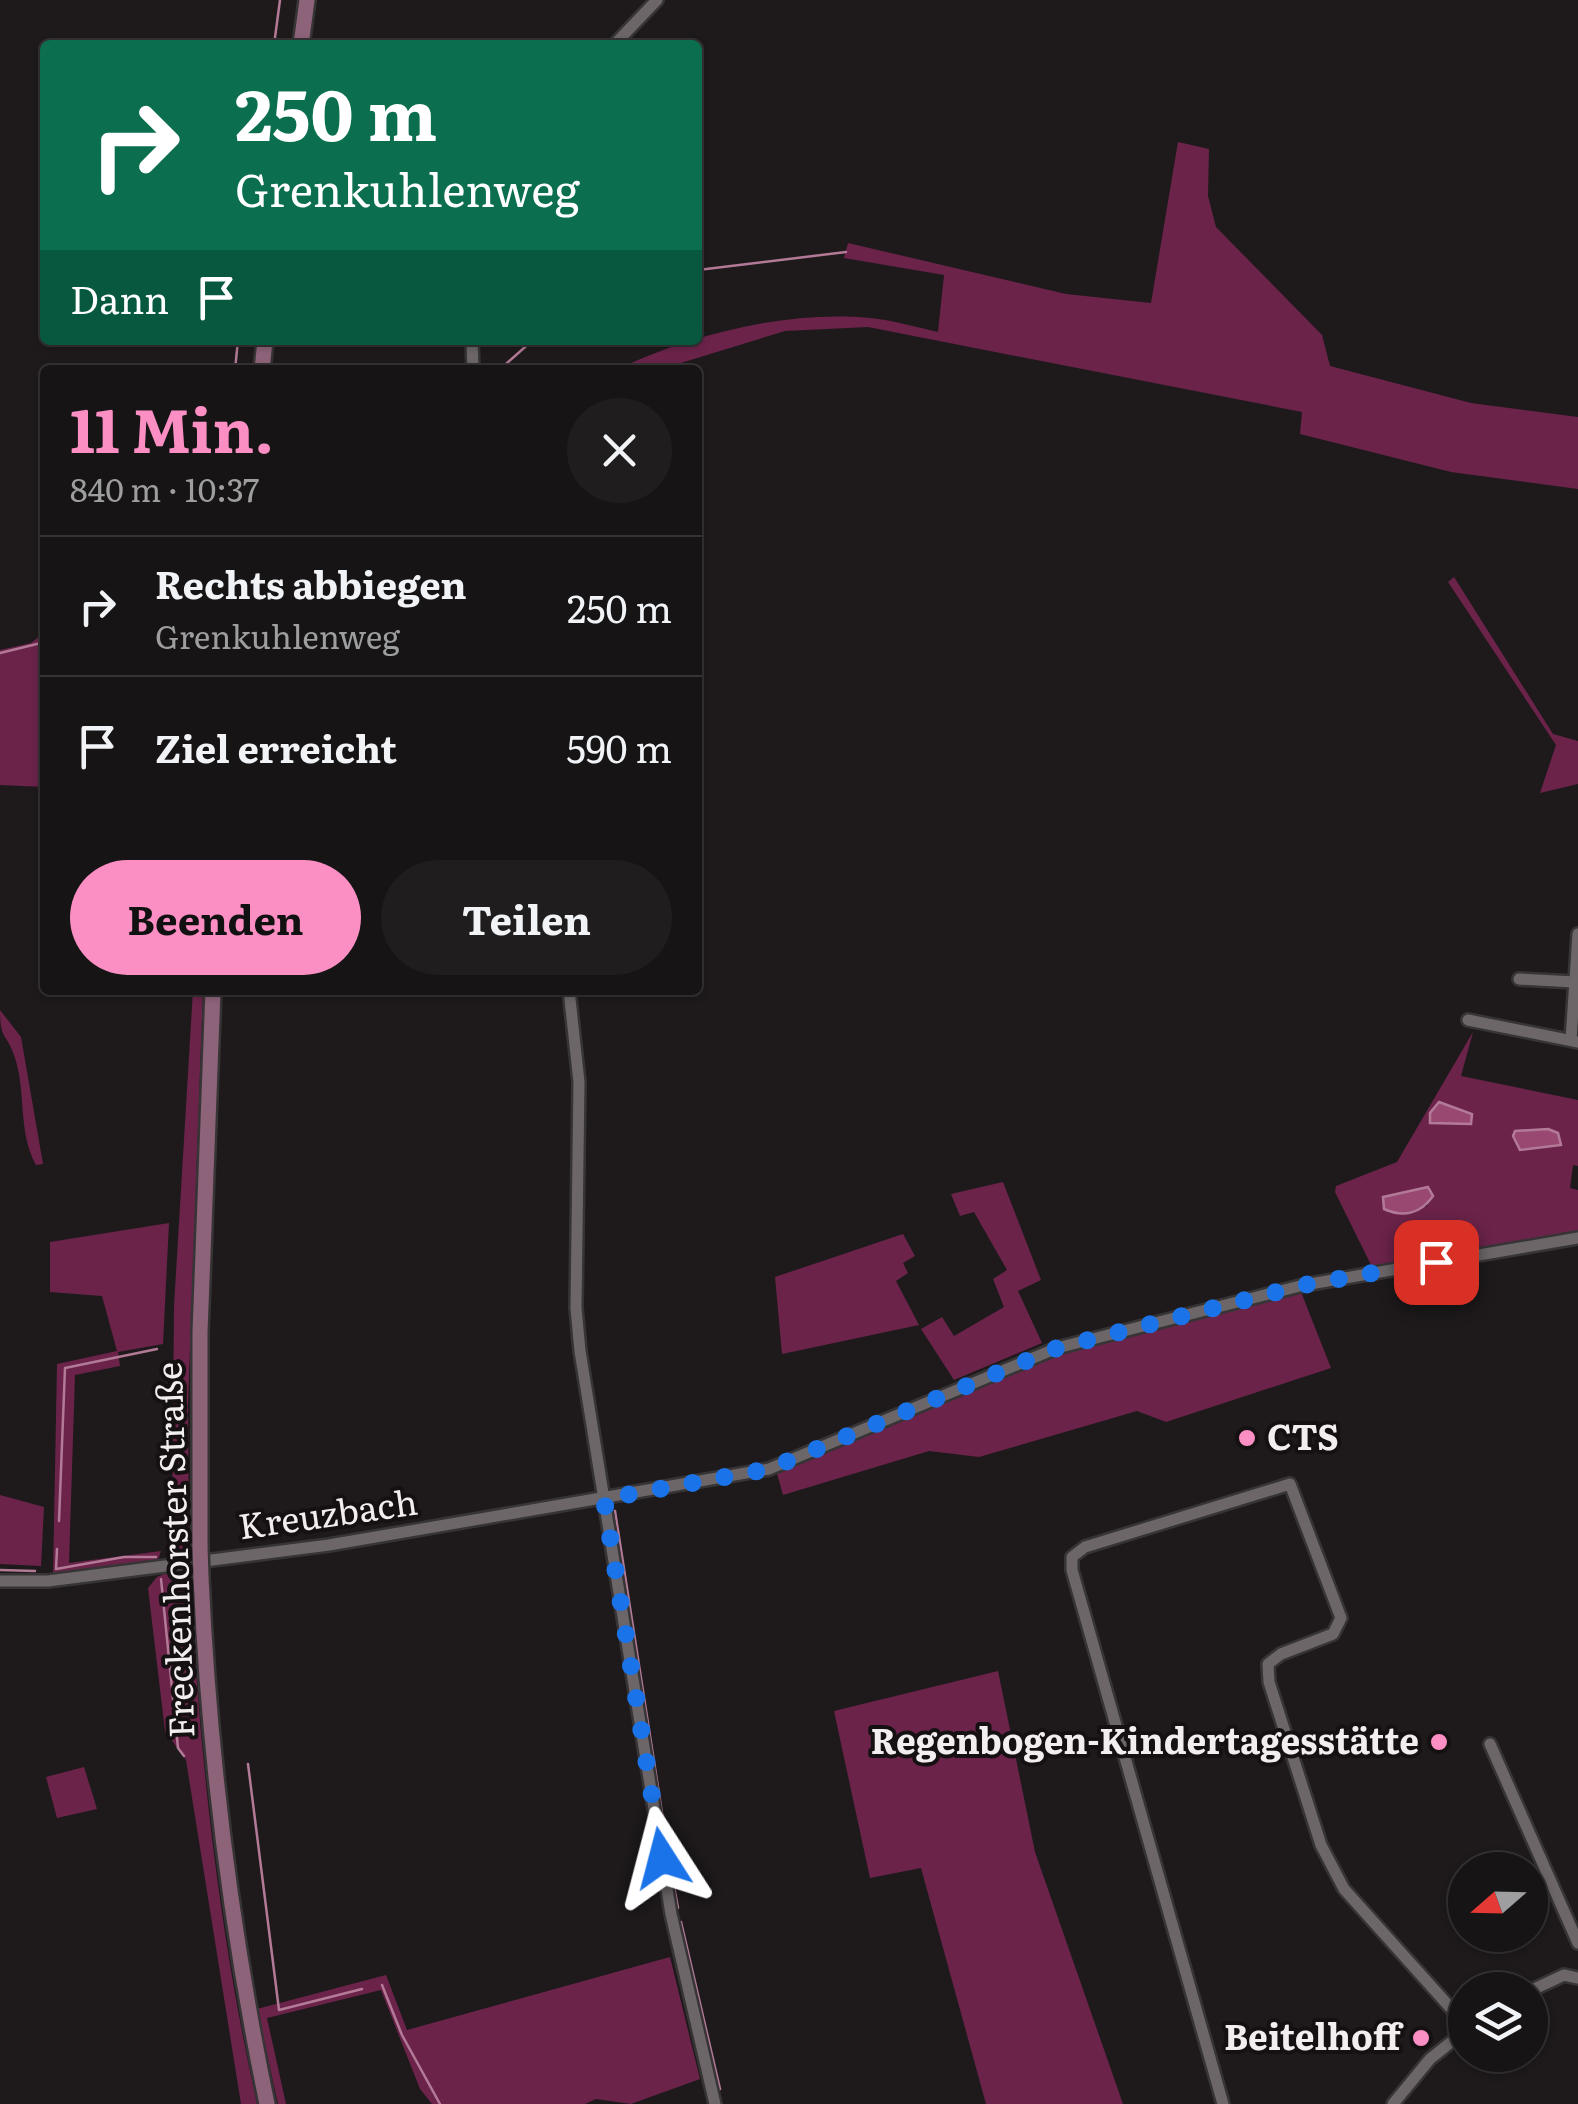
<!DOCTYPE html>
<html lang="de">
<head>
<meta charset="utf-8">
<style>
  body { margin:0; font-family:Literata,serif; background:#1f1d1e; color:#f1f3f6; height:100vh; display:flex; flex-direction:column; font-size:38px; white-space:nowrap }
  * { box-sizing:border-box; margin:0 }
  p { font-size:32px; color:#9e9ea0 }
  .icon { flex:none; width:55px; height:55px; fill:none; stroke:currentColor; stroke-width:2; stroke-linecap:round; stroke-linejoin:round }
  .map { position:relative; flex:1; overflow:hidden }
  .panel { position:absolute; left:40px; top:365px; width:662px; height:630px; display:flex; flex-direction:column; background:#161415; border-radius:10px; box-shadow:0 2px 8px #0004,0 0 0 2px #353334 }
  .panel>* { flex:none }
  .hud { position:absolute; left:40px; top:40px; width:662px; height:305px; border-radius:10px; box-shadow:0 2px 8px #0004,0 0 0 2px #353334; background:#0b6e4f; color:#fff; overflow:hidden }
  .needle { width:65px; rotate:250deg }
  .tools { position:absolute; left:1448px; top:1852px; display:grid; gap:20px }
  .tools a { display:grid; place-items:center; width:100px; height:100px; border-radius:50%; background:#161415; box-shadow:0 2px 8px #0004,0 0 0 2px #353334; font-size:50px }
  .pin { position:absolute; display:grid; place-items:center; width:85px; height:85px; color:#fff; margin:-42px; border-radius:20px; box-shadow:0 5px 15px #0006 }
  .me { position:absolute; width:110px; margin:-55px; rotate:351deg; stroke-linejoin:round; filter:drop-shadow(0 0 8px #0008) }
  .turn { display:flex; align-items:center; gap:35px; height:210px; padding:0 30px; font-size:45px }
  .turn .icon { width:130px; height:130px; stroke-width:2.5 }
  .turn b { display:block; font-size:70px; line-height:85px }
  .then { display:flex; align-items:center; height:95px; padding:0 30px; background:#0003; gap:20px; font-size:38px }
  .round { display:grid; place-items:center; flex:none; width:105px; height:105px; border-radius:52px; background:#1f1d1e }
  .summary { display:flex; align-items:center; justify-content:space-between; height:170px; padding:0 30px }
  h1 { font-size:60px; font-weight:700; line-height:75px; color:#fb8fc4 }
  .cta { display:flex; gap:20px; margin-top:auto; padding:20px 30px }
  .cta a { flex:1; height:115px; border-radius:60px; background:#fb8fc4; color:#111; font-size:40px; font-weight:700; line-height:115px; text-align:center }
  .cta a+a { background:#1f1d1e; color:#f1f3f6 }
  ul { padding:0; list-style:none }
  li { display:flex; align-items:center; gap:30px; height:140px; padding:0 30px; border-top:2px solid #353334 }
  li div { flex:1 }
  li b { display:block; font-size:38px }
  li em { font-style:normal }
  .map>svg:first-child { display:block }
  .green { fill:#6b234a; fill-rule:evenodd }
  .water { fill:#984871; stroke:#b37a97; stroke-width:2.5 }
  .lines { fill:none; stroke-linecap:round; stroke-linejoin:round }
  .stream { stroke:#b37a97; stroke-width:2.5 }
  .minor-casing { stroke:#373436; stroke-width:16 }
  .secondary-casing { stroke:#373436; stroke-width:20 }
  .minor { stroke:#6c6669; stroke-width:11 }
  .secondary { stroke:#8d6379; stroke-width:15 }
  .secondary-bridge-casing { stroke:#373436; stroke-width:20; stroke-linecap:butt }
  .secondary-bridge { stroke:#8d6379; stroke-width:15 }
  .route { stroke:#1a73e8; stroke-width:18; stroke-dasharray:0 32.4 }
  .poi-dot { fill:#fb8fc4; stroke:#151113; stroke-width:4 }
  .labels { text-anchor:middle; stroke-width:8; stroke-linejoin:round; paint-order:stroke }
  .poi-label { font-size:35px; font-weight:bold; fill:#f2eef0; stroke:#151113; text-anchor:end }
  .street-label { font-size:35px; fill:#f2eef0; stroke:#151113 }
</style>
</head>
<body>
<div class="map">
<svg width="1578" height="2104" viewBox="0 0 1578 2104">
  <rect width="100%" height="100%" fill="#1e1a1c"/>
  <g class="green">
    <path d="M 1178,142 L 1209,149 L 1208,196 L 1216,227 L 1322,335 L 1330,366 L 1471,403 L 1578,417 L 1578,489 L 1451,472 L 1300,434 L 1302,412 L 868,327 L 785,331 L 658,370 L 615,370 C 690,335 785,310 870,318 C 892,320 916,327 938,332 L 944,275 L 844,258 L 848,243 L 1066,294 L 1151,303 Z"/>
    <path d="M 1454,577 L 1553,734 L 1578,741 L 1578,784 L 1540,793 L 1556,745 L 1448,582 Z"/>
    <path d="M 45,632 L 45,787 L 0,785 L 0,650 L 31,643 Z"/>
    <path d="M 193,990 L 203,990 L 188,1404 L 189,1551 L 172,1547 L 174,1306 Z"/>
    <path d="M 0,1010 L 21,1037 L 43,1164 L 36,1165 C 17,1130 27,1091 14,1055 C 6,1032 0,1040 0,1010 Z"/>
    <path d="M 1473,1032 L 1461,1076 L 1578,1100 L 1578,1166 L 1573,1165 L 1570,1188 L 1578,1190 L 1578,1235 L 1373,1269 L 1335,1192 L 1336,1186 L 1397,1162 ZM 1428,1187 L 1427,1206 L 1404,1214 L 1389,1213 L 1383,1197 Z"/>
    <path d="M 1003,1182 L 1041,1280 L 1018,1291 L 1042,1343 L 954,1380 L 921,1329 L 942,1317 L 954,1336 L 1004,1307 L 993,1279 L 1007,1270 L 974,1212 L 960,1216 L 951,1194 Z"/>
    <path d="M 169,1223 L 163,1344 L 118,1352 L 120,1366 L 75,1375 L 69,1563 L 161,1551 L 157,1563 L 53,1576 L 57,1364 L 117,1351 L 102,1296 L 50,1292 L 50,1242 Z"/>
    <path d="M 903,1234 L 915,1256 L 903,1263 L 908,1273 L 896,1281 L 919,1325 L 782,1354 L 775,1277 Z"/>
    <path d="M 1301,1292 L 1331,1368 L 1166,1422 L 1137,1411 L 979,1457 L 929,1451 L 783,1495 L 776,1470 L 1057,1355 L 1175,1321 Z"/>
    <path d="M 0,1495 L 44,1507 L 41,1566 L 0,1564 Z"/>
    <path d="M 172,1571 L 190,1573 C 199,1752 218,1929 257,2104 L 241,2104 L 186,1760 L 165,1731 L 148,1588 L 157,1577 Z"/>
    <path d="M 998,1671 L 1035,1852 L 1123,2104 L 986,2104 L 921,1868 L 870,1878 L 834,1711 Z"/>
    <path d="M 84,1767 L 97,1809 L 57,1818 L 46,1777 Z"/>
    <path d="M 670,1957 L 700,2079 L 631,2104 L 596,2099 L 585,2104 L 432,2104 L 420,2089 L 381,1990 L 267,2018 L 286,2104 L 278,2104 L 257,2009 L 386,1975 L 407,2030 Z"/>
  </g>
  <g class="water">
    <path d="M 1439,1102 L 1472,1114 L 1471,1124 L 1430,1123 L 1430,1113 Z"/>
    <path d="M 1548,1129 L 1558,1133 L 1561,1145 L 1520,1150 L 1513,1136 L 1515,1131 Z"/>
    <path d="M 1428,1187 L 1433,1196 C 1421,1213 1404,1218 1384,1209 L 1383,1197 Z"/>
  </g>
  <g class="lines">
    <g class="stream">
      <path d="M 274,45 L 280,0"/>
      <path d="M 698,270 L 846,252"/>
      <path d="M 235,370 L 238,340"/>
      <path d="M 499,370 L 533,340"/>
      <path d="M 0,653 L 45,642"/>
      <path d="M 615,1511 L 667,1845"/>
      <path d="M 59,1521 L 65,1368 L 157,1349"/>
      <path d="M 57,1549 L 56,1569 L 124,1557 L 156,1557"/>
      <path d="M 0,1570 L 35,1571"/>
      <path d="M 161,1579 L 178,1748 L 184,1756"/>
      <path d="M 248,1764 L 279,2010 L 362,1989"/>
      <path d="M 670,1864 L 678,1908"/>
      <path d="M 681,1922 L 720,2089"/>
      <path d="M 382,1985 L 402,2035 L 440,2104"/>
    </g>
    <g class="minor-casing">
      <g id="minor">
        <path d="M 614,45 L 657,0"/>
        <path d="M 472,340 L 473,370"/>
        <path d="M 1519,979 L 1574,982"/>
        <path d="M 569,990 L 579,1082 L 576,1308 L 580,1351 L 671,1914 L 715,2104"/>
        <path d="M 1468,1020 L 1578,1042"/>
        <path d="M 1571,1040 L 1578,934"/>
        <path d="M 0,1581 L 48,1581 L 329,1545 L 769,1469 L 1057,1348 L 1304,1285 L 1578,1238"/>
        <path d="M 1490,1744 L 1578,1943"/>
        <path d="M 1530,1991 L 1564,1975 L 1578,1978"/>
        <path d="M 1223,2104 L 1072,1570 L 1072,1557 L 1085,1547 L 1290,1484 L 1341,1618 L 1333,1634 L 1281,1654 L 1268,1664 L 1269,1682 L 1321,1845 L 1344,1889 L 1465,2024"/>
        <path d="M 1393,2104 L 1430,2059 L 1465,2031"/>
      </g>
    </g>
    <g class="secondary-casing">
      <g id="secondary">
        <path d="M 301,45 L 307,0"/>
        <path d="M 262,370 L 265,340"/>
        <path d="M 200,1546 L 200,1332 L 213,990"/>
        <path d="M 201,1577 C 209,1755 231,1930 267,2104"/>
      </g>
    </g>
    <use href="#minor" class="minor"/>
    <use href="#secondary" class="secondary"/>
    <g class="secondary-bridge-casing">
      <path id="secondary-bridge" d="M 200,1546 L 201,1577"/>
    </g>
    <use href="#secondary-bridge" class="secondary-bridge"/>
  </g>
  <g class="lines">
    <path class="route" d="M 662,1858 L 604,1499 L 769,1469 L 1057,1348 L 1304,1285 L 1436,1262"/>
  </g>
  <g class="poi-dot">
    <circle cx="1247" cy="1438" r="10"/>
    <circle cx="1439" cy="1742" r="10"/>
    <circle cx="1421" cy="2038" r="10"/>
  </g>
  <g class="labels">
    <g class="poi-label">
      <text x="1267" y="1450" text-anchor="start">CTS</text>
      <text x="1419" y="1754">Regenbogen-Kindertagesstätte</text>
      <text x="1401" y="2050">Beitelhoff</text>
    </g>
    <g class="street-label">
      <text transform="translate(328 1515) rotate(-8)" y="12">Kreuzbach</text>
      <text transform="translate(176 1550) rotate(-92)" y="12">Freckenhorster Straße</text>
    </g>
  </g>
</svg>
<div class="tools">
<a><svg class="needle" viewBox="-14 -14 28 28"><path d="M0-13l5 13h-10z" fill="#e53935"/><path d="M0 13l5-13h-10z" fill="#9e9ea0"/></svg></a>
<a><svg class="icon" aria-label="layers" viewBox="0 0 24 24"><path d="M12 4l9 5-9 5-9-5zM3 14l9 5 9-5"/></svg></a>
</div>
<div class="pin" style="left:1436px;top:1262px;background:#d93025"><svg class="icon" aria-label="arrive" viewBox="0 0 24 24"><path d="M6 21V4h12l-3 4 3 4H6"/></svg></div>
<svg class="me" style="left:662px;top:1858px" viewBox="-20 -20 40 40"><path d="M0-17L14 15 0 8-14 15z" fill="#1a73e8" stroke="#fff" stroke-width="4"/></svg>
<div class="hud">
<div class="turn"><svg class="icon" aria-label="right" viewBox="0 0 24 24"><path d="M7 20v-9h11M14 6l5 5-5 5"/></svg><div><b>250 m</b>Grenkuhlenweg</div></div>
<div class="then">Dann<svg class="icon" aria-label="arrive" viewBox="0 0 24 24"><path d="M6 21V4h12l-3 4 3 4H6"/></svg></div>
</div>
<section class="panel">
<div class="summary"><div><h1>11 Min.</h1><p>840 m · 10:37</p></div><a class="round"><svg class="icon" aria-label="close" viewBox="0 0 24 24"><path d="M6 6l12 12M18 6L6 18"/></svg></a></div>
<ul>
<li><svg class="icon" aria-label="right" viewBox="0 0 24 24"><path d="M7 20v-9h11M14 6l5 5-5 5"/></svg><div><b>Rechts abbiegen</b><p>Grenkuhlenweg</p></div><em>250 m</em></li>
<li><svg class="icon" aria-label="arrive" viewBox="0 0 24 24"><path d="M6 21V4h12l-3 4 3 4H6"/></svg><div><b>Ziel erreicht</b></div><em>590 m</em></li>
</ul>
<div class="cta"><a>Beenden</a><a>Teilen</a></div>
</section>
</div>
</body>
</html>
